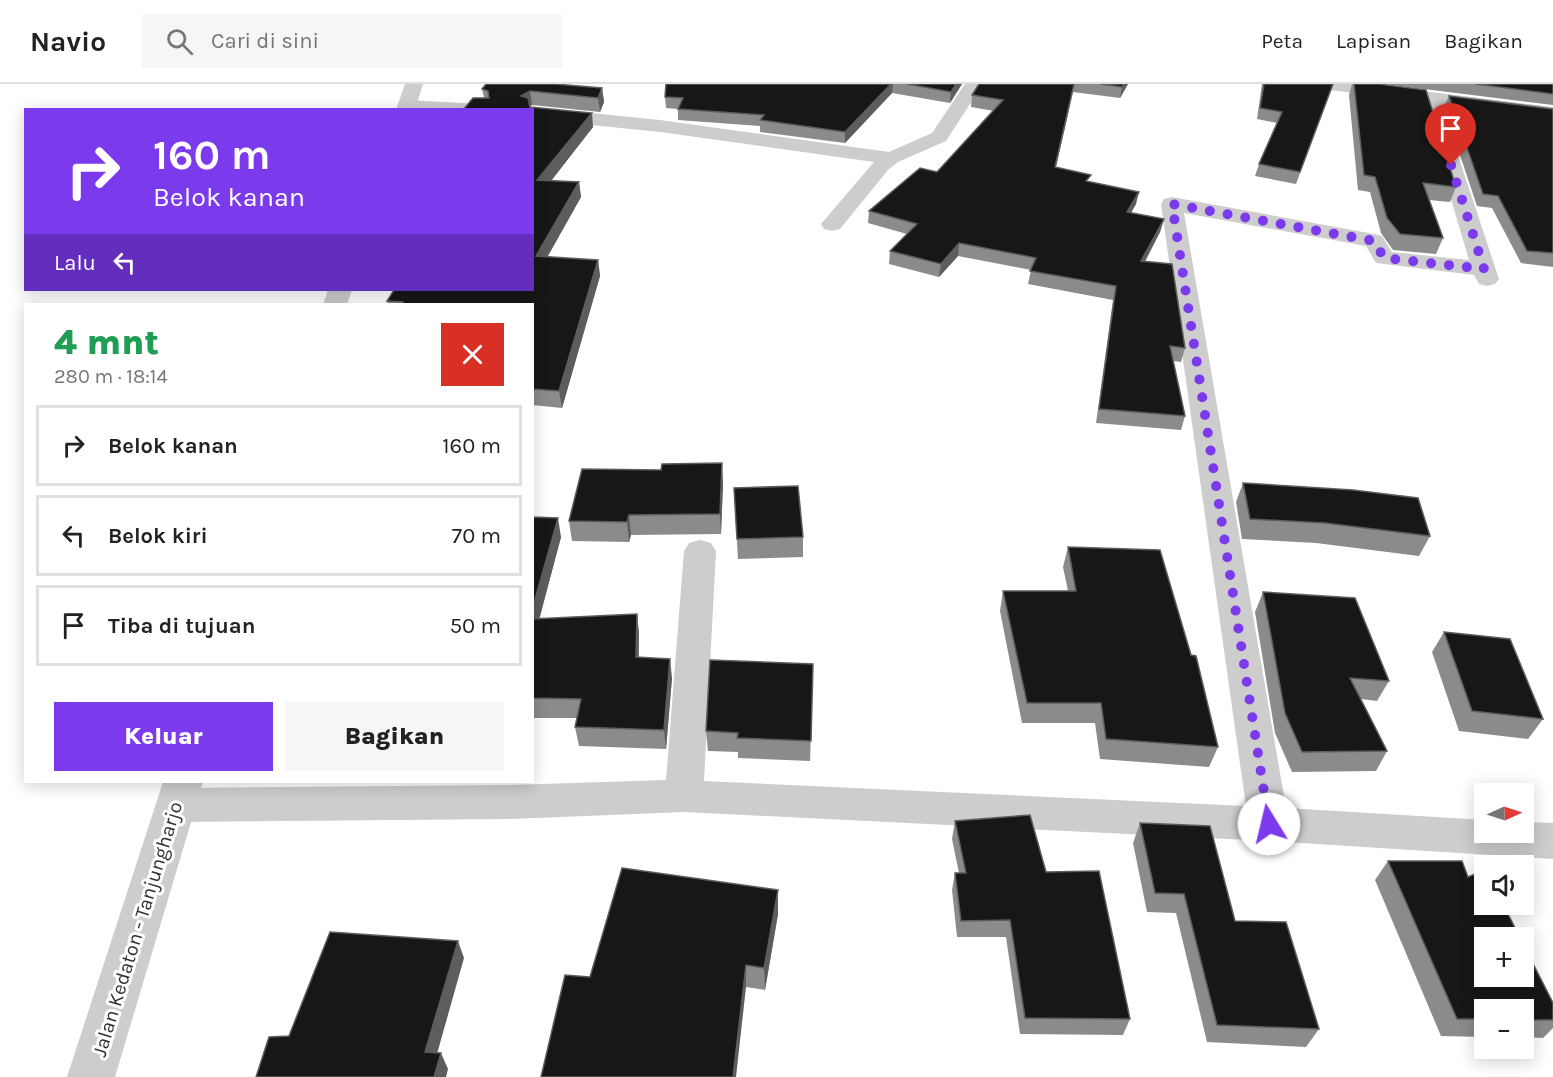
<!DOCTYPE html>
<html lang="id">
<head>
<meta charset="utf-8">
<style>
  body { margin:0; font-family:Karla,sans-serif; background:#f6f6f6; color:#222; height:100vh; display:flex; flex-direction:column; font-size:22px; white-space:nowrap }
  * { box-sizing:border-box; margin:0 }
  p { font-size:20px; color:#767676 }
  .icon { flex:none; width:33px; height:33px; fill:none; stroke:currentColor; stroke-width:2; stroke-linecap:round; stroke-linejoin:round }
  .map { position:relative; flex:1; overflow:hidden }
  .panel { position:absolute; left:24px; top:219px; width:510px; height:480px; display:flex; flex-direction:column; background:#fff; border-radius:0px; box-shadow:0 3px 15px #0003 }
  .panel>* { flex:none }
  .top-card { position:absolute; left:24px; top:24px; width:510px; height:183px; border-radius:0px; box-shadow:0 3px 15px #0003; background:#7c3aed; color:#fff; overflow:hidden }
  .needle { width:39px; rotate:87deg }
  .fabs { position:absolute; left:1474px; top:699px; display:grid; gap:12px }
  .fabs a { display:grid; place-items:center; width:60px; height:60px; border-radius:0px; background:#fff; box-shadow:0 3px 15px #0003; font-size:30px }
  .pin { position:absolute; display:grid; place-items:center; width:51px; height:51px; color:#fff; margin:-62px -26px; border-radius:50% 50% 50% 0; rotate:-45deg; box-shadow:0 0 6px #0007 }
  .pin .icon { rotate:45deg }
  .me { position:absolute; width:66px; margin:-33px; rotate:351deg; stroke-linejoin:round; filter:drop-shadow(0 0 4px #0008) }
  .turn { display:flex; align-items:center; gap:21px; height:126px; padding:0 30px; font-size:27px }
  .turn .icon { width:78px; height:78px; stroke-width:2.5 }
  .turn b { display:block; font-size:42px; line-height:51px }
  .then { display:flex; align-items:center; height:57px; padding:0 30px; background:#0003; gap:12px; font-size:22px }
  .round { display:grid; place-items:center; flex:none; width:63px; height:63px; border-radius:0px; background:#f6f6f6 }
  .headline { display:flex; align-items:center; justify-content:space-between; height:102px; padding:0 30px }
  h1 { font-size:36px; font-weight:800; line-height:45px; color:#1e9e55 }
  .action { display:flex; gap:12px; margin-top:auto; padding:12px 30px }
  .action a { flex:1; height:69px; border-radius:0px; background:#7c3aed; color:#fff; font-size:24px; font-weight:800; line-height:69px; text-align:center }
  .action a+a { background:#f6f6f6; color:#222 }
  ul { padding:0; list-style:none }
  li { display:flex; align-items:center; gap:18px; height:81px; margin:0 12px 9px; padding:0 18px; border:3px solid #e0e0e0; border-radius:0px }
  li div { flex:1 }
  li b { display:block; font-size:22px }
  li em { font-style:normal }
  header { display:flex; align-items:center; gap:36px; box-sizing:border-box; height:84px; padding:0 30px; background:#fff; border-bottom:2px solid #e0e0e0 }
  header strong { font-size:28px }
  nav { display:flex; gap:33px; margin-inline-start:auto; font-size:21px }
  .search { width:420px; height:54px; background:#f6f6f6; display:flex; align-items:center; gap:15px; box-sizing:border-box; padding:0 21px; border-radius:0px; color:#767676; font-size:22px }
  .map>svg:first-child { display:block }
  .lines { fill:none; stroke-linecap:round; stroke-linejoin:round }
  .minor { fill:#cdcdcd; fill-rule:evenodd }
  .tertiary { fill:#cdcdcd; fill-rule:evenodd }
  .wall { fill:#8b8b8b }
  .shaded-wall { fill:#5d5d5d }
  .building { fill:#171717; stroke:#5d5d5d; stroke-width:1.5 }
  .route { stroke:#7c3aed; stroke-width:10; stroke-dasharray:0 18 }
  .labels { text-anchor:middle; stroke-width:6; stroke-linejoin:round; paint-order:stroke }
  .near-street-label { font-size:20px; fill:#303030; stroke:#fff }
</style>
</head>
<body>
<header>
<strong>Navio</strong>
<div class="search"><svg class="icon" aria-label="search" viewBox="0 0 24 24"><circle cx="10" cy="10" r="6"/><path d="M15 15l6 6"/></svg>Cari di sini</div>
<nav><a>Peta</a><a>Lapisan</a><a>Bagikan</a></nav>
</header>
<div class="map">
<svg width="1553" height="993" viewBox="0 0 1553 993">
  <rect width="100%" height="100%" fill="#fff"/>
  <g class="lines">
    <g class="minor">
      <path d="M 965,0 L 983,0 L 946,57 L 898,78 L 888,86 L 840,145 L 832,147 L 824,145 L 821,140 L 874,78 L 660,48 L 532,35 L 532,26 L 525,26 L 532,23 L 660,36 L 889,68 L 932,49 Z"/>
      <path d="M 1430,8 L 1437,10 L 1439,14 L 1499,195 L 1495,200 L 1487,202 L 1479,200 L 1474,191 L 1376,179 L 1366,162 L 1184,129 L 1286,724 L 1485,736 L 1485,748 L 1524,748 L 1524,738 L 1553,739 L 1553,775 L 1269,757 L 684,728 L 511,735 L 176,738 L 162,733 L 156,721 L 162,709 L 176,704 L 511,701 L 666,696 L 684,467 L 689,459 L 700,456 L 711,459 L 716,467 L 704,697 L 1246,722 L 1161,120 L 1164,115 L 1172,113 L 1374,150 L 1382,152 L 1392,168 L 1469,176 L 1421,14 L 1423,10 Z"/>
      <path d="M 406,16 L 481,20 L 488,22 L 490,26 L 399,26 L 397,22 L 399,18 Z"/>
    </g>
    <g class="tertiary">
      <path d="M 405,0 L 423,0 L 415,26 L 396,26 Z"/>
      <path d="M 1313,0 L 1366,0 L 1553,23 L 1553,35 L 1322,5 L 1316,4 Z"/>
      <path d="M 328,206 L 352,206 L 347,220 L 323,220 Z"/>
      <path d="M 163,698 L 203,698 L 115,993 L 67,993 Z"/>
    </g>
  </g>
  <g class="wall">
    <path d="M 666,0 L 962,0 L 950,19 L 892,9 L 845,59 L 760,48 L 760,42 L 678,36 L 678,25 L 666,24 L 665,13 Z"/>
    <path d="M 979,0 L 1128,0 L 1120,14 L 1073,8 L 1056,83 L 1089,98 L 1136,120 L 1131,129 L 1164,135 L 1160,148 L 1145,178 L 1185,264 L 1181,278 L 1173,277 L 1185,332 L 1181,346 L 1096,339 L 1113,216 L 1028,200 L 1031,186 L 958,172 L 939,193 L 889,180 L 890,167 L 907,150 L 868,139 L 869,127 L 937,88 L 994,27 L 971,23 L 972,11 Z"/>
    <path d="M 1262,0 L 1333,0 L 1296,100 L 1255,92 L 1259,80 L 1277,39 L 1257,35 Z"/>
    <path d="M 1352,0 L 1379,0 L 1456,103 L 1450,118 L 1429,116 L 1443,154 L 1436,170 L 1393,166 L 1381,149 L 1370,108 L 1358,106 L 1349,11 Z"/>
    <path d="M 1384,0 L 1553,0 L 1553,21 Z"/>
    <path d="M 602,4 L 604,18 L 600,28 L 532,21 L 529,22 L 530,23 L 593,43 L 551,97 L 579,98 L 581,113 L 547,173 L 598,176 L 600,192 L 562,324 L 532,321 L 532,220 L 388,220 L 387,217 L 532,206 L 482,5 Z"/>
    <path d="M 1449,12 L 1553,25 L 1553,183 L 1521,179 L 1492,124 L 1477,122 L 1444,23 Z"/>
    <path d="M 723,399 L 721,450 L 631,451 L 629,458 L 572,457 L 569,437 Z"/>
    <path d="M 1243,399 L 1430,452 L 1419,472 L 1316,459 L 1242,455 L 1236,418 Z"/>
    <path d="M 735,424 L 803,453 L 803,473 L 738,475 Z"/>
    <path d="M 532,433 L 561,453 L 539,535 L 637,530 L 639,550 L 639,573 L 672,594 L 666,665 L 579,662 L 575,643 L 577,634 L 532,634 Z"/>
    <path d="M 1068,463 L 1191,571 L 1218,663 L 1209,683 L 1100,675 L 1095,639 L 1022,639 L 1000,527 L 1003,507 L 1068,507 L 1063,483 Z"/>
    <path d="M 1263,508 L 1389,597 L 1377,617 L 1361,615 L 1387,667 L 1376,687 L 1292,688 L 1275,649 L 1255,528 Z"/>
    <path d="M 1444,548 L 1543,635 L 1528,655 L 1459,647 L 1432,568 Z"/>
    <path d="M 813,580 L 810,677 L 738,674 L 738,668 L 708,667 L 706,647 Z"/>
    <path d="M 955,737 L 1046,788 L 1130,935 L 1123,951 L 1020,950 L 1006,853 L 957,853 L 952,806 L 955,789 L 959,789 L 952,755 Z"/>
    <path d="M 1140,739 L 1235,837 L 1319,945 L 1306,963 L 1207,958 L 1176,829 L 1147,828 L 1133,759 Z"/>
    <path d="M 1388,777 L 1553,919 L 1553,944 L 1543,954 L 1524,953 L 1524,926 L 1485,926 L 1485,953 L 1441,952 L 1375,796 Z"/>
    <path d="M 778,830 L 765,906 L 746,903 L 590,893 Z"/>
  </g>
  <g class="shaded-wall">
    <path d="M 891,0 L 893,0 L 892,9 L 845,59 L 845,48 Z"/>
    <path d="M 956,0 L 962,0 L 950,19 L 951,8 Z"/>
    <path d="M 1075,0 L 1073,8 L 1053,95 L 1055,83 Z"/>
    <path d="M 1124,0 L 1128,0 L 1120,14 L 1122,3 Z"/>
    <path d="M 602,4 L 604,18 L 600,28 L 598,14 Z"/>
    <path d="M 530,7 L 532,21 L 523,25 L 521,12 Z"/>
    <path d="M 592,29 L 593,43 L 540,111 L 537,96 Z"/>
    <path d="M 579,98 L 581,113 L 539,188 L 536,172 Z"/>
    <path d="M 1139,108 L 1136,120 L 1124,140 L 1127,128 Z"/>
    <path d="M 1164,135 L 1160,148 L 1138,190 L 1141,177 Z"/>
    <path d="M 959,159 L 958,172 L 939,193 L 941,180 Z"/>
    <path d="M 598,176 L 600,192 L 562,324 L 559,307 Z"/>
    <path d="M 722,379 L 723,399 L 721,450 L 720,430 Z"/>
    <path d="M 629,431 L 631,451 L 629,458 L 627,438 Z"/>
    <path d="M 558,434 L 561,453 L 534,555 L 532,548 L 532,526 Z"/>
    <path d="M 637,530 L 639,550 L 638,593 L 636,573 Z"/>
    <path d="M 670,575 L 672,594 L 666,665 L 664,646 Z"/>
    <path d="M 778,806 L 778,830 L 765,906 L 764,884 Z"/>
    <path d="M 458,857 L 464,874 L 433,984 L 425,968 Z"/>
    <path d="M 746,881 L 746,903 L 736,993 L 733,993 Z"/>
    <path d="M 441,969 L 448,985 L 446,993 L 434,993 Z"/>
  </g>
  <g class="building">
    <path d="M 486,0 L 555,0 L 602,4 L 598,14 L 530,7 L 521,12 L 528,14 L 530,23 L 592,29 L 537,96 L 579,98 L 536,172 L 598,176 L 559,307 L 532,305 L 532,220 L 402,220 L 403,218 L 387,217 L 394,206 L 532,206 L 532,26 L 463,26 L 473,14 L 489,14 L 488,7 L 482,5 Z"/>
    <path d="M 666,0 L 891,0 L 845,48 L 760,36 L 764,31 L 678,25 L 683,14 L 665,13 Z"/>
    <path d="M 907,0 L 956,0 L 951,8 Z"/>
    <path d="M 979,0 L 1074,0 L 1055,83 L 1091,91 L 1086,97 L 1139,108 L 1127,128 L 1164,135 L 1141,177 L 1172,180 L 1185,264 L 1170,262 L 1185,332 L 1099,325 L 1116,202 L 1030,187 L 1036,174 L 959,159 L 941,180 L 890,167 L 917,140 L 869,127 L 920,84 L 937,88 L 1003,16 L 972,11 Z"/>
    <path d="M 1101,0 L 1124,0 L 1122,3 Z"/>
    <path d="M 1264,0 L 1333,0 L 1300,88 L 1259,80 L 1282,28 L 1260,24 Z"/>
    <path d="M 1354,0 L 1379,0 L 1426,6 L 1456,103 L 1423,99 L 1443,154 L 1400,150 L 1387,134 L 1375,93 L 1364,91 Z"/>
    <path d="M 1476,0 L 1553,0 L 1553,10 Z"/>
    <path d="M 1449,12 L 1553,25 L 1553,169 L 1527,167 L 1498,112 L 1483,110 Z"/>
    <path d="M 722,379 L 720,430 L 629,431 L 627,438 L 569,437 L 582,385 L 661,386 L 662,380 Z"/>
    <path d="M 1243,399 L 1353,406 L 1418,414 L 1430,452 L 1325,439 L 1250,435 Z"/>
    <path d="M 798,402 L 803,453 L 737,455 L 734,404 Z"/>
    <path d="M 532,433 L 558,434 L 532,526 Z"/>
    <path d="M 1068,463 L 1160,466 L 1191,571 L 1196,572 L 1218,663 L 1106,655 L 1101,619 L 1027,619 L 1003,507 L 1076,507 Z"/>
    <path d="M 1263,508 L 1355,514 L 1389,597 L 1350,594 L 1387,667 L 1302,668 L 1285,629 Z"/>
    <path d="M 637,530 L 636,573 L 670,575 L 664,646 L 575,643 L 581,615 L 532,614 L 532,535 Z"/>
    <path d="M 1444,548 L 1510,555 L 1543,635 L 1472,627 Z"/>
    <path d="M 710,576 L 813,580 L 811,657 L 737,654 L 738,649 L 706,647 Z"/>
    <path d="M 1030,731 L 1046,788 L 1099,787 L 1130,935 L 1025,934 L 1010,836 L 961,837 L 955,789 L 966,789 L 955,737 Z"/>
    <path d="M 1140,739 L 1210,742 L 1235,837 L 1286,838 L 1319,945 L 1217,941 L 1184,810 L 1155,809 Z"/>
    <path d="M 1388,777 L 1462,777 L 1468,793 L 1485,786 L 1485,820 L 1503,820 L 1520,854 L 1485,854 L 1485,892 L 1524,892 L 1524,862 L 1553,919 L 1553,936 L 1524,936 L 1524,926 L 1485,926 L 1485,935 L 1457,935 Z"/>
    <path d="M 622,784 L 778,806 L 764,884 L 746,881 L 733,993 L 541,993 L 565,891 L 590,893 Z"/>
    <path d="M 330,848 L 458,857 L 425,968 L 441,969 L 434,993 L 256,993 L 269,953 L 289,952 Z"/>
  </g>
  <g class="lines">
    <path class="route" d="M 1269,740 L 1172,120 L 1374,157 L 1384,174 L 1484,185 L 1451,81"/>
  </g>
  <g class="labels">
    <g class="near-street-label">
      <text transform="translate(137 845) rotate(-73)" y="7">Jalan Kedaton - Tanjungharjo</text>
    </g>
  </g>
</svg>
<div class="fabs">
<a><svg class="needle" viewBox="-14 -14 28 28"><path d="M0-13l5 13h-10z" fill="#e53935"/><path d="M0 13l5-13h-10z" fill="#767676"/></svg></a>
<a><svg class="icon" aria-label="sound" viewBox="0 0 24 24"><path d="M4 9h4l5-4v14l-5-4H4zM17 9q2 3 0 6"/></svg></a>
<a>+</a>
<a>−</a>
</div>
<div class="pin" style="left:1451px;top:81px;background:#d93025"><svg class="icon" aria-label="arrive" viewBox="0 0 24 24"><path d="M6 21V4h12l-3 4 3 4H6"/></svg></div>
<svg class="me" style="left:1269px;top:740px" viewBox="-20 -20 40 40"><circle r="19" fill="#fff"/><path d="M0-13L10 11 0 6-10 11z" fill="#7c3aed"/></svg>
<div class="top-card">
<div class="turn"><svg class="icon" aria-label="right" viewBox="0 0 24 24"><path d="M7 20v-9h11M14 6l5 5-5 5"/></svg><div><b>160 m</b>Belok kanan</div></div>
<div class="then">Lalu<svg class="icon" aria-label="left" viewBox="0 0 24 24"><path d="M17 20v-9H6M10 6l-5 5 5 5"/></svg></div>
</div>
<section class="panel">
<div class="headline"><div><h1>4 mnt</h1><p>280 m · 18:14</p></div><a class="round" style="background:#d93025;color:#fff"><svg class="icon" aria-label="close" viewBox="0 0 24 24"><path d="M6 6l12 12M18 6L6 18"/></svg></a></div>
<ul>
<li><svg class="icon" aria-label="right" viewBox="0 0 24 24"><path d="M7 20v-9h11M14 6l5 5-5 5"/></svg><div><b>Belok kanan</b></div><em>160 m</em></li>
<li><svg class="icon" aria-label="left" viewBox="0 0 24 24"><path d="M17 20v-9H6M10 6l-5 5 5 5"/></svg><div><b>Belok kiri</b></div><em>70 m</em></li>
<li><svg class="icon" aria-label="arrive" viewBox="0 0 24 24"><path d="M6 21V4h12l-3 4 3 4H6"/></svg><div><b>Tiba di tujuan</b></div><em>50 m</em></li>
</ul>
<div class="action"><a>Keluar</a><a>Bagikan</a></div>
</section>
</div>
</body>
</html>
